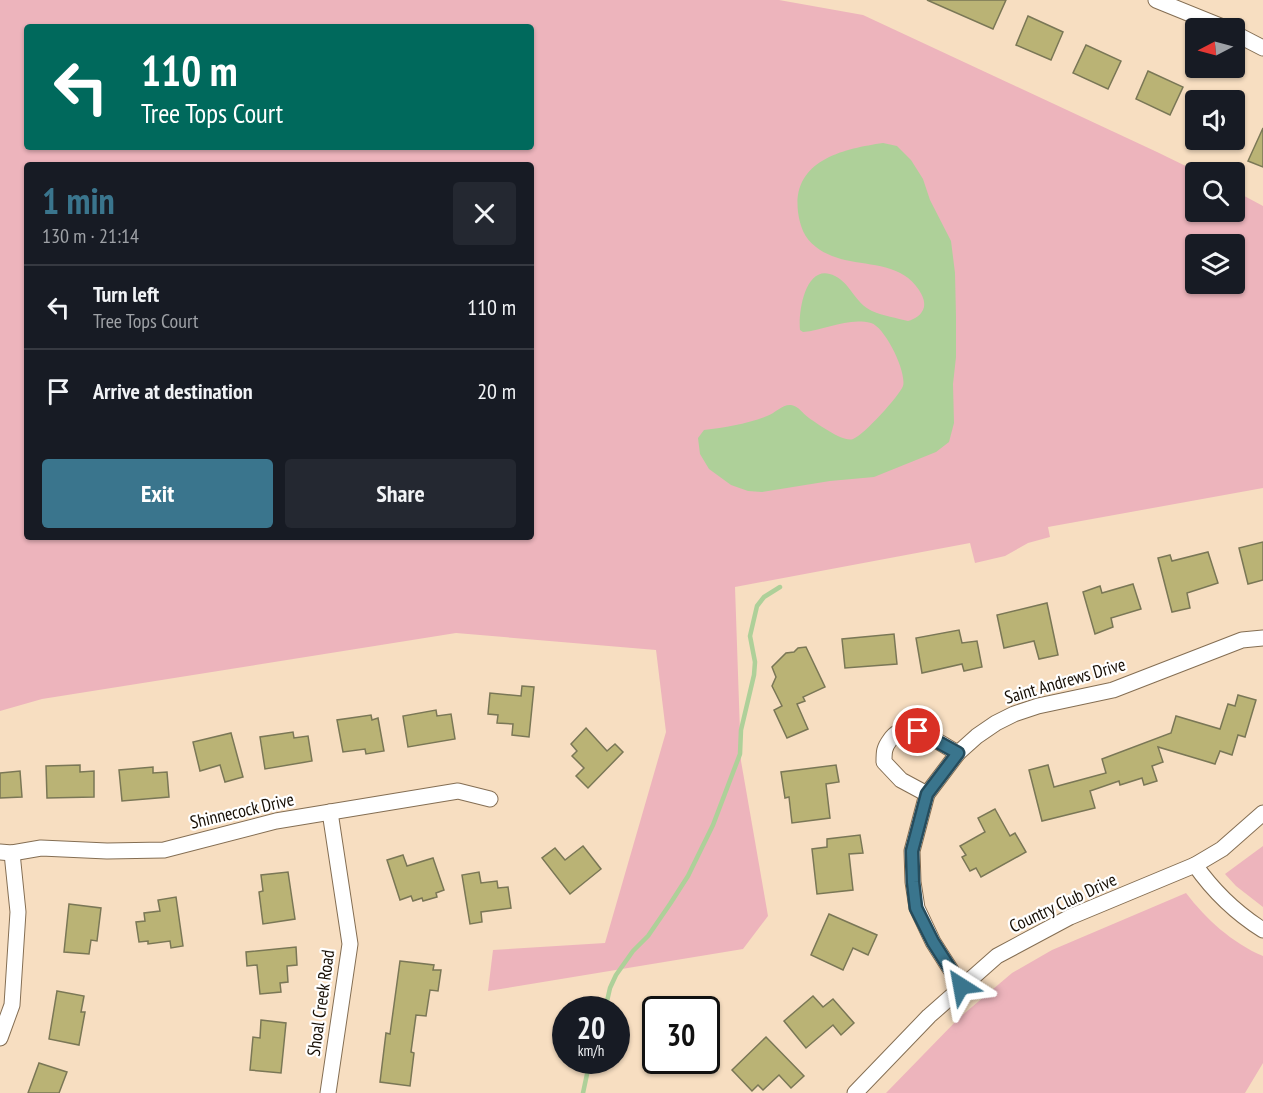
<!DOCTYPE html>
<html lang="en">
<head>
<meta charset="utf-8">
<style>
  body { margin:0; font-family:"PT Sans Narrow",sans-serif; background:#242831; color:#f1f3f6; height:100vh; display:flex; flex-direction:column; font-size:22px; white-space:nowrap }
  * { box-sizing:border-box; margin:0 }
  p { font-size:20px; color:#9ea1a6 }
  .icon { flex:none; width:33px; height:33px; fill:none; stroke:currentColor; stroke-width:2; stroke-linecap:round; stroke-linejoin:round }
  .map { position:relative; flex:1; overflow:hidden }
  .sheet { position:absolute; left:24px; top:162px; width:510px; height:378px; display:flex; flex-direction:column; background:#171b24; border-radius:6px; box-shadow:0 2px 4px #0004 }
  .sheet>* { flex:none }
  .banner { position:absolute; left:24px; top:24px; width:510px; height:126px; border-radius:6px; box-shadow:0 2px 4px #0004; background:#00695c; color:#fff; overflow:hidden }
  .needle { width:39px; rotate:264deg }
  .tools { position:absolute; left:1185px; top:18px; display:grid; gap:12px }
  .tools a { display:grid; place-items:center; width:60px; height:60px; border-radius:6px; background:#171b24; box-shadow:0 2px 4px #0004; font-size:30px }
  .speed { position:absolute; left:552px; top:996px; display:flex; gap:12px; font-size:30px; font-weight:700; text-align:center }
  .speed>* { display:grid; place-content:center; width:78px; height:78px; border-radius:50%; background:#171b24; box-shadow:0 2px 4px #0004; line-height:1 }
  .speed small { font-size:15px; font-weight:400 }
  .speed .limit { border:3px solid #111; border-radius:9px; background:#fff; color:#111 }
  .pin { position:absolute; display:grid; place-items:center; width:51px; height:51px; color:#fff; margin:-26px; border:3px solid #fff; border-radius:50%; box-shadow:0 2px 6px #0007 }
  .me { position:absolute; width:66px; margin:-33px; rotate:326deg; stroke-linejoin:round; filter:drop-shadow(0 0 4px #0008) }
  .turn { display:flex; align-items:center; gap:21px; height:126px; padding:0 18px; font-size:27px }
  .turn .icon { width:78px; height:78px; stroke-width:2.5 }
  .turn b { display:block; font-size:42px; line-height:51px }
  .round { display:grid; place-items:center; flex:none; width:63px; height:63px; border-radius:6px; background:#242831 }
  .overview { display:flex; align-items:center; justify-content:space-between; height:102px; padding:0 18px }
  h1 { font-size:36px; font-weight:700; line-height:45px; color:#3a758d }
  .primary-button { display:flex; gap:12px; margin-top:auto; padding:12px 18px }
  .primary-button a { flex:1; height:69px; border-radius:6px; background:#3a758d; color:#fff; font-size:24px; font-weight:700; line-height:69px; text-align:center }
  .primary-button a+a { background:#242831; color:#f1f3f6 }
  ul { padding:0; list-style:none }
  li { display:flex; align-items:center; gap:18px; height:84px; padding:0 18px; border-top:2px solid #363941 }
  li div { flex:1 }
  li b { display:block; font-size:22px }
  li em { font-style:normal }
  .map>svg:first-child { display:block }
  .green { fill:#edb4bc; fill-rule:evenodd }
  .water { fill:#aed099 }
  .lines { fill:none; stroke-linecap:round; stroke-linejoin:round }
  .stream { stroke:#aed099; stroke-width:4.5 }
  .building { fill:#bab375; stroke:#7a7756; stroke-width:1.5 }
  .street-casing { stroke:#846e53; stroke-width:17 }
  .street { stroke:#fff; stroke-width:15 }
  .route-casing { stroke:#264c5c; stroke-width:15 }
  .route { stroke:#3a758d; stroke-width:10 }
  .labels { text-anchor:middle; stroke-width:4.5; stroke-linejoin:round; paint-order:stroke }
  .street-label { font-size:18px; fill:#170f05; stroke:#fff }
</style>
</head>
<body>
<div class="map">
<svg width="1263" height="1093" viewBox="0 0 1263 1093">
  <rect width="100%" height="100%" fill="#f7dec1"/>
  <g class="green">
    <path d="M 0,0 L 779,0 L 863,15 L 1157,152 L 1198,172 L 1196,172 L 1196,212 L 1234,212 L 1235,191 L 1263,206 L 1263,488 L 1048,527 L 1050,537 L 1028,543 L 1005,556 L 975,563 L 970,543 L 735,587 L 741,761 L 768,916 L 743,949 L 488,991 L 493,950 L 605,943 L 666,732 L 656,650 L 456,633 L 42,699 L 0,711 ZM 27,27 L 531,27 L 531,147 L 27,147 ZM 27,165 L 531,165 L 531,537 L 27,537 ZM 1196,244 L 1234,244 L 1234,284 L 1196,284 Z"/>
    <path d="M 1263,846 L 1263,907 L 1236,886 L 1225,874 Z"/>
    <path d="M 1186,893 C 1206,919 1232,943 1263,956 L 1263,1063 L 1245,1093 L 886,1093 L 959,1018 L 1012,973 L 1052,950 Z"/>
  </g>
  <path class="water" d="M 883,143 L 897,146 L 911,160 L 923,179 L 930,200 L 951,241 L 955,273 L 956,317 L 956,357 L 953,384 L 954,423 L 949,442 L 936,452 L 874,477 L 830,481 L 762,492 L 748,491 L 731,485 L 709,469 L 700,454 L 698,438 L 704,430 C 726,427 747,424 767,416 C 775,413 783,404 791,405 C 799,406 803,414 809,418 C 818,424 844,443 853,439 C 864,435 899,396 903,386 C 907,372 885,327 871,323 C 848,317 825,330 803,332 L 800,330 C 798,311 806,261 835,276 C 850,283 855,303 872,311 C 883,316 897,318 908,321 C 915,319 922,315 924,307 C 925,300 922,295 919,290 C 902,264 872,266 845,260 C 836,258 823,253 816,247 C 804,238 800,226 798,212 C 792,160 843,149 883,143 Z"/>
  <g class="lines">
    <g class="stream">
      <path d="M 605,1010 L 610,988 L 616,975 L 633,951 L 648,936 L 670,904 L 688,876 L 713,825 L 740,754 L 741,730 L 754,675 L 755,662 L 750,636 L 757,606 L 764,597 L 780,587"/>
      <path d="M 583,1093 L 590,1060"/>
    </g>
  </g>
  <g class="building">
    <path d="M 927,0 L 1006,0 L 993,29 Z"/>
    <path d="M 1028,16 L 1063,32 L 1051,60 L 1016,45 Z"/>
    <path d="M 1086,45 L 1121,61 L 1108,89 L 1073,73 Z"/>
    <path d="M 1148,71 L 1183,87 L 1170,115 L 1136,99 Z"/>
    <path d="M 1263,128 L 1263,167 L 1248,161 Z"/>
    <path d="M 1263,542 L 1263,580 L 1248,584 L 1239,548 Z"/>
    <path d="M 1208,552 L 1218,583 L 1187,593 L 1190,608 L 1172,612 L 1158,558 L 1170,555 L 1172,561 Z"/>
    <path d="M 1133,584 L 1141,609 L 1111,618 L 1113,627 L 1095,634 L 1083,592 L 1100,586 L 1102,593 Z"/>
    <path d="M 1047,603 L 1058,655 L 1039,659 L 1034,641 L 1004,648 L 997,615 Z"/>
    <path d="M 959,630 L 962,643 L 977,641 L 982,667 L 964,671 L 962,664 L 922,673 L 916,638 Z"/>
    <path d="M 894,634 L 897,664 L 845,668 L 842,639 Z"/>
    <path d="M 806,647 L 825,687 L 803,697 L 805,701 L 797,704 L 808,729 L 787,738 L 774,710 L 782,706 L 772,686 L 776,677 L 772,667 L 786,653 L 794,652 L 798,648 Z"/>
    <path d="M 522,686 L 534,687 L 529,737 L 512,735 L 513,724 L 497,723 L 498,715 L 488,714 L 490,693 L 521,696 Z"/>
    <path d="M 1238,695 L 1256,700 L 1245,737 L 1238,735 L 1232,755 L 1220,751 L 1215,764 L 1158,747 L 1163,762 L 1152,766 L 1157,781 L 1144,785 L 1142,778 L 1120,785 L 1119,781 L 1090,791 L 1095,808 L 1042,821 L 1029,770 L 1048,765 L 1054,787 L 1106,773 L 1102,759 L 1171,733 L 1176,716 L 1220,729 L 1228,704 L 1235,706 Z"/>
    <path d="M 436,710 L 437,716 L 451,714 L 455,739 L 408,747 L 403,716 Z"/>
    <path d="M 371,715 L 372,720 L 378,718 L 384,751 L 366,754 L 365,749 L 343,752 L 337,720 Z"/>
    <path d="M 586,728 L 607,751 L 615,744 L 623,752 L 588,788 L 576,776 L 584,768 L 572,756 L 577,751 L 571,744 Z"/>
    <path d="M 293,732 L 294,738 L 308,736 L 312,761 L 265,769 L 260,737 Z"/>
    <path d="M 231,733 L 243,777 L 225,782 L 220,765 L 200,771 L 193,742 Z"/>
    <path d="M 80,765 L 80,772 L 94,771 L 94,797 L 47,798 L 46,766 Z"/>
    <path d="M 836,765 L 839,782 L 826,784 L 830,818 L 792,823 L 789,797 L 785,798 L 781,772 Z"/>
    <path d="M 153,767 L 153,773 L 167,772 L 169,797 L 122,801 L 119,770 Z"/>
    <path d="M 20,771 L 22,797 L 0,798 L 0,773 Z"/>
    <path d="M 995,809 L 1010,836 L 1015,833 L 1026,852 L 981,877 L 976,868 L 970,871 L 962,857 L 966,855 L 960,846 L 985,832 L 978,818 Z"/>
    <path d="M 860,835 L 863,853 L 849,854 L 853,890 L 817,894 L 812,849 L 827,847 L 827,839 Z"/>
    <path d="M 583,846 L 601,869 L 570,894 L 542,858 L 555,848 L 565,860 Z"/>
    <path d="M 403,855 L 407,866 L 433,858 L 444,890 L 436,893 L 437,897 L 423,901 L 422,898 L 413,901 L 411,896 L 400,900 L 387,860 Z"/>
    <path d="M 288,872 L 295,919 L 263,924 L 259,892 L 263,891 L 261,875 Z"/>
    <path d="M 479,872 L 481,883 L 497,881 L 498,888 L 508,887 L 511,908 L 481,912 L 482,922 L 470,924 L 462,875 Z"/>
    <path d="M 176,897 L 183,946 L 171,948 L 170,941 L 148,944 L 148,941 L 139,942 L 136,922 L 145,921 L 144,913 L 160,911 L 158,900 Z"/>
    <path d="M 69,904 L 101,908 L 97,941 L 91,940 L 89,954 L 64,952 Z"/>
    <path d="M 829,914 L 877,935 L 868,955 L 853,948 L 843,970 L 811,955 Z"/>
    <path d="M 296,947 L 297,965 L 287,966 L 288,982 L 280,983 L 281,992 L 260,994 L 257,965 L 247,966 L 246,952 Z"/>
    <path d="M 400,961 L 434,965 L 433,970 L 441,970 L 438,991 L 430,990 L 426,1016 L 416,1015 L 411,1052 L 414,1053 L 410,1086 L 380,1082 L 386,1033 L 390,1034 Z"/>
    <path d="M 57,991 L 84,996 L 81,1012 L 85,1012 L 79,1045 L 49,1039 Z"/>
    <path d="M 813,996 L 823,1007 L 833,999 L 854,1023 L 841,1035 L 833,1025 L 806,1048 L 784,1021 Z"/>
    <path d="M 261,1020 L 286,1023 L 281,1073 L 250,1070 L 253,1037 L 260,1038 Z"/>
    <path d="M 766,1037 L 804,1076 L 791,1088 L 779,1075 L 763,1090 L 758,1085 L 752,1091 L 732,1070 Z"/>
    <path d="M 39,1063 L 67,1072 L 59,1093 L 28,1093 Z"/>
  </g>
  <g class="lines">
    <g class="street-casing">
      <g id="street">
        <path d="M 1156,0 L 1225,28"/>
        <path d="M 1234,33 L 1263,48"/>
        <path d="M 927,794 L 901,780 L 884,762 C 884,752 884,748 890,740 C 907,715 939,744 958,753"/>
        <path d="M 0,852 L 12,853 L 41,848 L 107,851 L 164,850 L 276,821 L 458,791 L 490,799"/>
        <path d="M 1195,865 C 1214,892 1236,913 1263,930"/>
        <path d="M 961,986 L 933,942 L 917,908 L 913,882 L 912,851 L 927,794 L 958,753 L 977,736 L 996,723 L 1014,714 L 1038,706 L 1113,690 L 1242,640 L 1263,638"/>
        <path d="M 0,1038 L 12,1005 L 18,912 L 12,853"/>
        <path d="M 328,1093 L 350,944 L 330,812"/>
        <path d="M 855,1093 L 929,1016 L 997,956 L 1070,917 L 1195,865 L 1222,849 L 1263,813"/>
      </g>
    </g>
    <use href="#street" class="street"/>
  </g>
  <g class="lines">
    <g class="route-casing">
      <path id="route" d="M 918,731 L 958,753 L 927,794 L 912,851 L 913,882 L 916,908 L 933,942 L 961,986"/>
    </g>
    <use href="#route" class="route"/>
  </g>
  <g class="labels">
    <g class="street-label">
      <text transform="translate(1065 681) rotate(-16)" y="6">Saint Andrews Drive</text>
      <text transform="translate(242 811) rotate(-13)" y="6">Shinnecock Drive</text>
      <text transform="translate(1063 903) rotate(-25)" y="6">Country Club Drive</text>
      <text transform="translate(321 1003) rotate(-82)" y="6">Shoal Creek Road</text>
    </g>
  </g>
</svg>
<div class="tools">
<a><svg class="needle" viewBox="-14 -14 28 28"><path d="M0-13l5 13h-10z" fill="#e53935"/><path d="M0 13l5-13h-10z" fill="#9ea1a6"/></svg></a>
<a><svg class="icon" aria-label="sound" viewBox="0 0 24 24"><path d="M4 9h4l5-4v14l-5-4H4zM17 9q2 3 0 6"/></svg></a>
<a><svg class="icon" aria-label="search" viewBox="0 0 24 24"><circle cx="10" cy="10" r="6"/><path d="M15 15l6 6"/></svg></a>
<a><svg class="icon" aria-label="layers" viewBox="0 0 24 24"><path d="M12 4l9 5-9 5-9-5zM3 14l9 5 9-5"/></svg></a>
</div>
<div class="speed"><div>20<small>km/h</small></div><div class="limit">30</div></div>
<div class="pin" style="left:918px;top:731px;background:#d93025"><svg class="icon" aria-label="arrive" viewBox="0 0 24 24"><path d="M6 21V4h12l-3 4 3 4H6"/></svg></div>
<svg class="me" style="left:961px;top:986px" viewBox="-20 -20 40 40"><path d="M0-17L14 15 0 8-14 15z" fill="#3a758d" stroke="#fff" stroke-width="4"/></svg>
<div class="banner">
<div class="turn"><svg class="icon" aria-label="left" viewBox="0 0 24 24"><path d="M17 20v-9H6M10 6l-5 5 5 5"/></svg><div><b>110 m</b>Tree Tops Court</div></div>
</div>
<section class="sheet">
<div class="overview"><div><h1>1 min</h1><p>130 m · 21:14</p></div><a class="round"><svg class="icon" aria-label="close" viewBox="0 0 24 24"><path d="M6 6l12 12M18 6L6 18"/></svg></a></div>
<ul>
<li><svg class="icon" aria-label="left" viewBox="0 0 24 24"><path d="M17 20v-9H6M10 6l-5 5 5 5"/></svg><div><b>Turn left</b><p>Tree Tops Court</p></div><em>110 m</em></li>
<li><svg class="icon" aria-label="arrive" viewBox="0 0 24 24"><path d="M6 21V4h12l-3 4 3 4H6"/></svg><div><b>Arrive at destination</b></div><em>20 m</em></li>
</ul>
<div class="primary-button"><a>Exit</a><a>Share</a></div>
</section>
</div>
</body>
</html>
